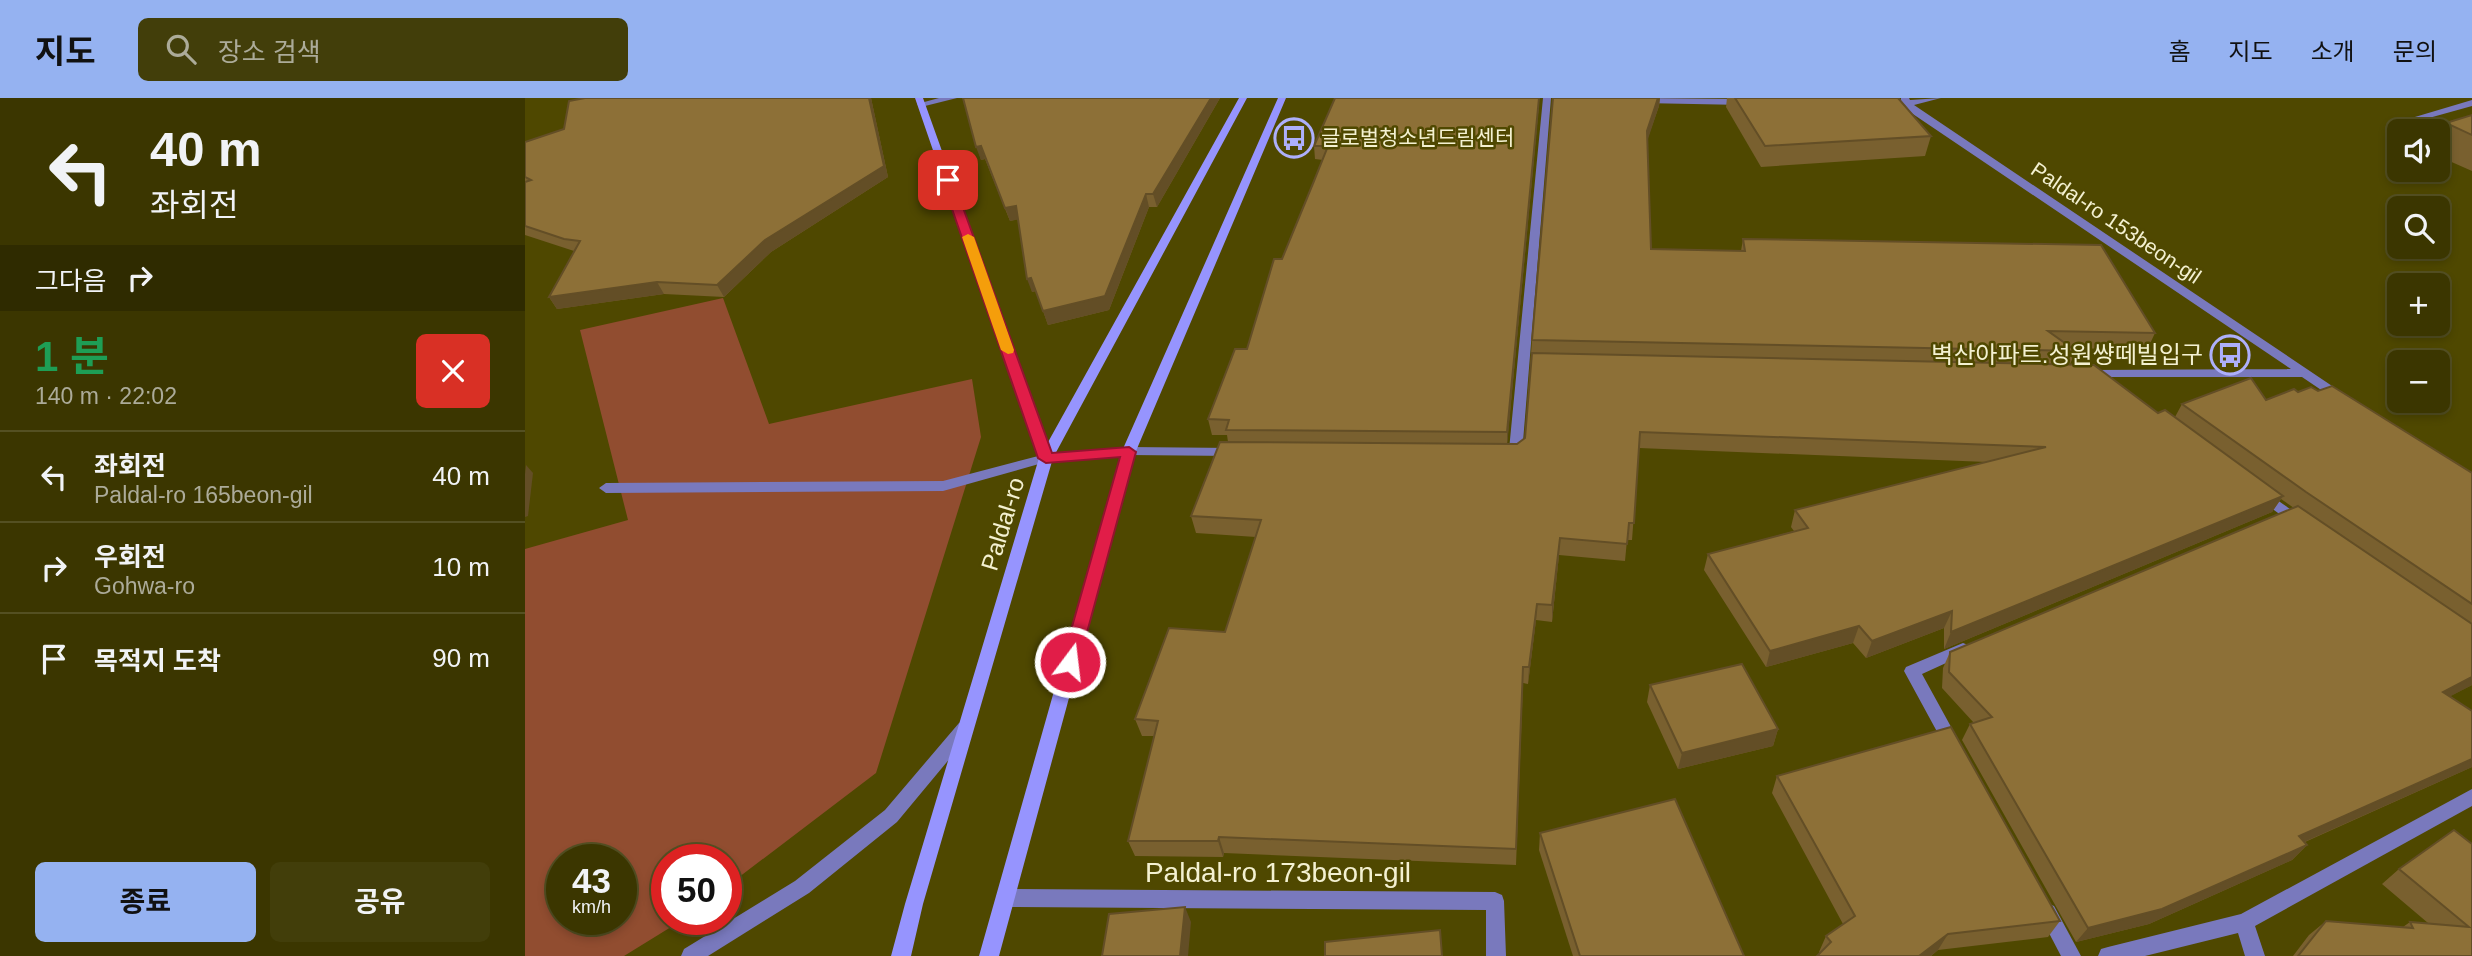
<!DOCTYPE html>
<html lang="ko">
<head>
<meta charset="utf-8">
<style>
  body { margin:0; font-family:Helvetica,"Noto Sans KR",sans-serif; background:#423e0a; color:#f1f3f6; height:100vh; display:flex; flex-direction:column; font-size:26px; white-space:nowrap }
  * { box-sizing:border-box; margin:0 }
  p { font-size:23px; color:#acab99 }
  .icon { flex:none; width:38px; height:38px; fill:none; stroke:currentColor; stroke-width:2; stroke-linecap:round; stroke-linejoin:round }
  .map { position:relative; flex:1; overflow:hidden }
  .sheet { display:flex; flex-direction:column; background:#3b3600; width:525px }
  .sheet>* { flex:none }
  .hud { background:#3b3600; color:#f1f3f6; overflow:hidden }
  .buttons { position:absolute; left:1862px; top:21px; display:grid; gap:14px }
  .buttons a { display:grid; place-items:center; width:63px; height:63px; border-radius:10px; background:#3b3600; box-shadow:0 4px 10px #0003,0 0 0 2px #545022; font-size:35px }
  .speed { position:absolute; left:21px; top:746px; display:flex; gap:14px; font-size:35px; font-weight:700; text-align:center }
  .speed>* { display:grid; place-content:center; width:91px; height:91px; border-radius:50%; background:#3b3600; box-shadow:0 4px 10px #0003,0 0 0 2px #545022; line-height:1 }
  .speed small { font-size:18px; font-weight:400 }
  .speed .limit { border:10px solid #d22; background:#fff; color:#111 }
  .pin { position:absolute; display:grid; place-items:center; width:60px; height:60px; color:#fff; margin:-30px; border-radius:14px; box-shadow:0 4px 10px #0006 }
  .me { position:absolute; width:77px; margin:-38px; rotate:15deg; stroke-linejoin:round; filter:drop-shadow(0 0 5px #0008) }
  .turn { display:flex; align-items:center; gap:24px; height:147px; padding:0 35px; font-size:32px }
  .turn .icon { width:91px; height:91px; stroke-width:2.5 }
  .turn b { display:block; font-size:49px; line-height:60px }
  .then { display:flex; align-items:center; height:66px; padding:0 35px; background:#0003; gap:14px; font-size:26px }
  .round { display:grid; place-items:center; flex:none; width:74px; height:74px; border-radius:10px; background:#423e0a }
  .head { display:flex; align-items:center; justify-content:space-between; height:119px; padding:0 35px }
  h1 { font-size:42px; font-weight:700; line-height:52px; color:#1e9e55 }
  .cta { display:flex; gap:14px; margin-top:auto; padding:14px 35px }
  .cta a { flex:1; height:80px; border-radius:10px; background:#95b2f1; color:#111; font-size:28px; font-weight:700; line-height:80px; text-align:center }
  .cta a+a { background:#423e0a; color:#f1f3f6 }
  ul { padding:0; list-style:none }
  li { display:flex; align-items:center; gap:21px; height:91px; padding:0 35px; border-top:2px solid #545022 }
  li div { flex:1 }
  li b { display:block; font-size:26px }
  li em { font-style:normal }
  header { display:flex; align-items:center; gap:42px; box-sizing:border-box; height:98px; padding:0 35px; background:#95b2f1; color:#111 }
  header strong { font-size:33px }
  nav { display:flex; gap:38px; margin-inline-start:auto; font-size:24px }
  .search { width:490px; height:63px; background:#423e0a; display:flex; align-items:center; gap:18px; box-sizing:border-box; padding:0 24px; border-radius:10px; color:#acab99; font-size:26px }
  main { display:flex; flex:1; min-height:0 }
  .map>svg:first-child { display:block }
  .green { fill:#914d30; fill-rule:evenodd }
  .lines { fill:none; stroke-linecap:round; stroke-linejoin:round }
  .lane { fill:#7979bd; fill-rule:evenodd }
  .street { fill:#7979bd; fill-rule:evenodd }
  .secondary { fill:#9694fe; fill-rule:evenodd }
  .wall { fill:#79602f }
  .shaded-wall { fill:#634e26 }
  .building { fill:#8d7037; stroke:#634e26; stroke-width:2 }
  .route { fill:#e11d48; stroke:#92132f; stroke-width:2 }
  .slow { fill:#f59e0b }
  .labels { text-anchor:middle; stroke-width:5; stroke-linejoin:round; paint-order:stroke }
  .far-poi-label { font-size:21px; fill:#f4f1d1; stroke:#4f4800; text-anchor:start }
  .far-street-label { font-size:21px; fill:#f4f1d1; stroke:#4f4800 }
  .poi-label { font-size:24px; fill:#f4f1d1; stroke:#4f4800; text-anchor:end }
  .street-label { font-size:24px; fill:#f4f1d1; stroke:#4f4800 }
  .near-street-label { font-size:28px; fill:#f4f1d1; stroke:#4f4800 }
</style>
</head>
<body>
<header>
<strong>지도</strong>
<div class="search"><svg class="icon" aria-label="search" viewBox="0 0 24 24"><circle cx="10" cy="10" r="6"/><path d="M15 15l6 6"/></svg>장소 검색</div>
<nav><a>홈</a><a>지도</a><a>소개</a><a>문의</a></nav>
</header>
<main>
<section class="sheet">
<div class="hud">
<div class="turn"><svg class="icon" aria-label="left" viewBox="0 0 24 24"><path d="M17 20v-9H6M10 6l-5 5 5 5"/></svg><div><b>40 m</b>좌회전</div></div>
<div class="then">그다음<svg class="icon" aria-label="right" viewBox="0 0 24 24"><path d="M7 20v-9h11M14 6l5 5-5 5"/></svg></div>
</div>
<div class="head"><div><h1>1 분</h1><p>140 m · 22:02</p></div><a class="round" style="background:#d93025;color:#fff"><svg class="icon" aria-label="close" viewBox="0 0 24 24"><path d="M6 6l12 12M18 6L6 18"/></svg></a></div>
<ul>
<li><svg class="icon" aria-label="left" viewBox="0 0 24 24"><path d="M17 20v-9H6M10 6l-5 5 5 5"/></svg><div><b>좌회전</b><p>Paldal-ro 165beon-gil</p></div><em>40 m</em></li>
<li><svg class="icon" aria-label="right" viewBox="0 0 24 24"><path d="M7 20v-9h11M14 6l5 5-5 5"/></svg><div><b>우회전</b><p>Gohwa-ro</p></div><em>10 m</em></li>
<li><svg class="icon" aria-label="arrive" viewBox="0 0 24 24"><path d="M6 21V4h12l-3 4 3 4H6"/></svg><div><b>목적지 도착</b></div><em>90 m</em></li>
</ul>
<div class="cta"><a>종료</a><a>공유</a></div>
</section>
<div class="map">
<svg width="1947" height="858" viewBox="0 0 1947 858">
  <rect width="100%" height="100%" fill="#4f4800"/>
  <path class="green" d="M 198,200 L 244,326 L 447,281 L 456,339 L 351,675 L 201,789 L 201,761 L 142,761 L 142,821 L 159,821 L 99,858 L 0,858 L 0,451 L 103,422 L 55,232 ZM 37,761 L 96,761 L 96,821 L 37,821 Z"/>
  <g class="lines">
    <path class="lane" d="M 1947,2 L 1947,8 L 1868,30 L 1863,27 Z"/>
    <g class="street">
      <path d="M 414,0 L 432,0 L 396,9 L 392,6 Z"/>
      <path d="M 1018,0 L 1026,0 L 997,356 L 995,359 L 981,360 L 974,356 L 976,353 L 984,352 Z"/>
      <path d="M 1114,0 L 1219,1 L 1223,4 L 1219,7 L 1117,5 L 1114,4 Z"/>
      <path d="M 1376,0 L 1384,0 L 1385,2 L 1416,0 L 1389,7 L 1822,298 L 1824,301 L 1822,304 L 1814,304 L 1777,279 L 1560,279 L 1558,276 L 1564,272 L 1766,271 L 1376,8 Z"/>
      <path d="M 604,349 L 709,350 L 716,354 L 709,358 L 604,357 L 521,364 L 418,393 L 81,395 L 74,390 L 81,385 L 418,383 L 521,356 Z"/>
      <path d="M 1736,391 L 1781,422 L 1783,425 L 1781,428 L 1771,428 L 1731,399 L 1729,396 L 1731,393 Z"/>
      <path d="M 1438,545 L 1443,547 L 1446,551 L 1443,555 L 1397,576 L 1436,647 L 1434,652 L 1428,654 L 1422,652 L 1379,573 L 1381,569 Z"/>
      <path d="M 440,623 L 446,625 L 448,630 L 446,635 L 372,724 L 284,795 L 183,858 L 156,858 L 159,851 L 270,783 L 360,712 L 434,625 Z"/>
      <path d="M 1947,691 L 1947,708 L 1730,828 L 1740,858 L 1720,858 L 1713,835 L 1620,858 L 1573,858 L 1576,851 L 1583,849 L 1716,816 Z"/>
      <path d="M 480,791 L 970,794 L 977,797 L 979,803 L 981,858 L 961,858 L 961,812 L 480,809 L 473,806 L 471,800 L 473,794 Z"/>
      <path d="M 1522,805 L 1529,808 L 1556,858 L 1536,858 L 1513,814 L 1515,808 Z"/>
    </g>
    <g class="secondary">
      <path d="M 390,0 L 398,0 L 522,346 L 714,0 L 722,0 L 528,360 L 398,806 L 386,858 L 366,858 L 380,806 L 514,360 Z"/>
      <path d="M 753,0 L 761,0 L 611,353 L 474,858 L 454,858 L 597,353 Z"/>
    </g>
  </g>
  <g class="wall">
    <path d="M 60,0 L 346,0 L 363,79 L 246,154 L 199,199 L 139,196 L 32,211 L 24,199 L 49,153 L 0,137 L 0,44 L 39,31 Z"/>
    <path d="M 438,0 L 695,0 L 632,109 L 624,109 L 584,212 L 523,227 L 511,193 L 507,194 L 493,121 L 485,123 L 460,61 L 456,62 Z"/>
    <path d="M 1133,0 L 1135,0 L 1134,8 L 1122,42 L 1126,151 L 1216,153 L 1218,141 L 1630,235 L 1622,252 L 1546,250 L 1551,253 L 1545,266 L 1633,315 L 1650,319 L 1657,306 L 1741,302 L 1773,294 L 1793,293 L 1947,375 L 1947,587 L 1925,598 L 1947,613 L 1947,669 L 1780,744 L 1782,747 L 1767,762 L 1624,826 L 1551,844 L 1437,642 L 1445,626 L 1449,625 L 1417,590 L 1418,570 L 1425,554 L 1769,410 L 1756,401 L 1747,414 L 1419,551 L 1419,530 L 1341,560 L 1328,545 L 1241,569 L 1179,472 L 1183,456 L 1269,433 L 1266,429 L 1270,412 L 1462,364 L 1114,350 L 1107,442 L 1102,442 L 1100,463 L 1034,457 L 1027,524 L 1011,522 L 1003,586 L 998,585 L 991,767 L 699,755 L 698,759 L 610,758 L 603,743 L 629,638 L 617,638 L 610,621 L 700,534 L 731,439 L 671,435 L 666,418 L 703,344 L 702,337 L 687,337 L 683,321 L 722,251 L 757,161 L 798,62 L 790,61 L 789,48 L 1014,6 L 982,346 L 992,346 L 1000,340 L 1007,242 Z"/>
    <path d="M 1202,0 L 1374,0 L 1406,38 L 1400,58 L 1236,69 L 1201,9 Z"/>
    <path d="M 1947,17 L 1947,73 L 1913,58 L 1913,38 L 1921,25 Z"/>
    <path d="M 1125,587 L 1253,631 L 1248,648 L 1153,671 L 1122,604 Z"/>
    <path d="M 1252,678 L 1535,823 L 1523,839 L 1413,852 L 1406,858 L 1292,858 L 1295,855 L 1294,854 L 1301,838 L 1318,826 L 1247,695 Z"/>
    <path d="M 1015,735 L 1219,858 L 1048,858 L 1014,752 Z"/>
    <path d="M 1947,746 L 1947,858 L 1768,858 L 1784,837 L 1801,823 L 1878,829 L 1885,824 L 1903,825 L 1857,786 L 1874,771 Z"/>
  </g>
  <g class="shaded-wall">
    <path d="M 344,0 L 346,0 L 363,79 L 246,154 L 199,199 L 192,187 Z"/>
    <path d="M 686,0 L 695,0 L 632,109 L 628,96 Z"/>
    <path d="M 1014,0 L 1014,6 L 982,349 L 982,334 Z"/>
    <path d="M 1133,0 L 1135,0 L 1134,8 L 1121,47 L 1122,33 Z"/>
    <path d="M 456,48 L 460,61 L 456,62 L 451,49 Z"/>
    <path d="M 621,96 L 624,109 L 584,212 L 523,227 L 518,213 Z"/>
    <path d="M 491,108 L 495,121 L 485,123 L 480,110 Z"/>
    <path d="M 506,180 L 511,193 L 507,194 L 502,181 Z"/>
    <path d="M 132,184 L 139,196 L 32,211 L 24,199 Z"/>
    <path d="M 1,367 L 8,375 L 3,418 L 0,419 L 0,376 Z"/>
    <path d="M 1758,398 L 1747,414 L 1419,551 L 1426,534 Z"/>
    <path d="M 1035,440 L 1034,457 L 1027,524 L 1027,507 Z"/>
    <path d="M 1012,506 L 1011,522 L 1003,586 L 1004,569 Z"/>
    <path d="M 1427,513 L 1419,530 L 1341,560 L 1347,543 Z"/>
    <path d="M 1334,528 L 1328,545 L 1241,569 L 1245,553 Z"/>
    <path d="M 1947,579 L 1947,587 L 1903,610 L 1918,594 Z"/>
    <path d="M 1253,631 L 1248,648 L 1153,671 L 1157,655 Z"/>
    <path d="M 1947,661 L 1947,669 L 1759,753 L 1774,738 Z"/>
    <path d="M 694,739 L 699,755 L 698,759 L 693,743 Z"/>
    <path d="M 1782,747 L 1767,762 L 1624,826 L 1551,844 L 1563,830 Z"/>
    <path d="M 660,809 L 666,824 L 663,858 L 655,858 Z"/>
    <path d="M 1423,836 L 1413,852 L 1406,858 L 1394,858 Z"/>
  </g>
  <g class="building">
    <path d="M 60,0 L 344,0 L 359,68 L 240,142 L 192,187 L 132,184 L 24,199 L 55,143 L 39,141 L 0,128 L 0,84 L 6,82 L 0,79 L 0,44 L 39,31 L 44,3 Z"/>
    <path d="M 438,0 L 686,0 L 628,96 L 621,96 L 580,198 L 518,213 L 506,180 L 502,181 L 491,108 L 480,110 L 456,48 L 451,49 Z"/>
    <path d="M 810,0 L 1014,0 L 982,334 L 701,332 L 704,322 L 683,321 L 710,251 L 722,251 L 749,161 L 757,161 L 789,83 L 803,48 L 789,48 Z"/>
    <path d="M 1028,0 L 1133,0 L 1122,33 L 1126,151 L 1220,153 L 1218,141 L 1576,147 L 1630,235 L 1523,233 L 1551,253 L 1007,242 Z"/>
    <path d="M 1210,0 L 1373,0 L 1406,38 L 1240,48 Z"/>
    <path d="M 1947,17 L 1947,37 L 1921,25 Z"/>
    <path d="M 1007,255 L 1569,267 L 1633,315 L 1640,312 L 1758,398 L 1426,534 L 1427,513 L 1347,543 L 1334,528 L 1245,553 L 1183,456 L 1283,430 L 1270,412 L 1521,349 L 1115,334 L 1109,425 L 1104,425 L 1102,446 L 1035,440 L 1027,507 L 1012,506 L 1004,569 L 998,569 L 991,751 L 694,739 L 693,743 L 603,743 L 633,623 L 610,621 L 644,530 L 700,534 L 736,422 L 666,418 L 695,344 L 992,346 L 1000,340 Z"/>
    <path d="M 1726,280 L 1741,302 L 1769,291 L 1773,294 L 1786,289 L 1793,293 L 1807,288 L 1947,375 L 1947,506 L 1781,394 L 1657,306 Z"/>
    <path d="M 1773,408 L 1947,526 L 1947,579 L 1918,594 L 1947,613 L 1947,661 L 1774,738 L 1782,747 L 1637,811 L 1563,830 L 1445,626 L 1467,619 L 1424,574 L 1425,554 Z"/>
    <path d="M 1217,566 L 1253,631 L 1157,655 L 1125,587 Z"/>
    <path d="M 1426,629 L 1535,823 L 1423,836 L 1394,858 L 1292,858 L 1306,844 L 1301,838 L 1330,818 L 1252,678 Z"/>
    <path d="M 1150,701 L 1219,858 L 1055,858 L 1015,735 Z"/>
    <path d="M 1929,732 L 1947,746 L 1947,858 L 1773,858 L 1801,823 L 1888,830 L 1885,824 L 1944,829 L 1874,771 Z"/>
    <path d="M 660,809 L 655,858 L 577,858 L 584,816 Z"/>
    <path d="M 915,832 L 917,858 L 800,858 L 800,844 Z"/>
  </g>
  <path class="route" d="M 423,78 L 428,82 L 527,355 L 604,349 L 611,354 L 554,564 L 552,568 L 539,568 L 537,564 L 595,359 L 521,365 L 513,360 L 417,82 Z"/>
  <path class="slow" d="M 443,136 L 449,139 L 489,252 L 488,255 L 483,256 L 476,252 L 437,139 Z"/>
  <defs>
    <g id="bus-ring" transform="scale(2.0125)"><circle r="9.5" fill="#4f4800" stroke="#adaffb" stroke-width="1.5"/><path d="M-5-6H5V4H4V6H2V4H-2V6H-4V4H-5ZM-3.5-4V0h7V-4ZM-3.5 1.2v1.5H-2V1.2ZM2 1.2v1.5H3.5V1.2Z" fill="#adaffb"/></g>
  </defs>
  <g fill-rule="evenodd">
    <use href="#bus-ring" x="769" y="40"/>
    <use href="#bus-ring" x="1705" y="257"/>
  </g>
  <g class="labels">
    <g class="far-poi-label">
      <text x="796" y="47">글로벌청소년드림센터</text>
    </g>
    <g class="far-street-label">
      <text transform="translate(1591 125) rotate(34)" y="7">Paldal-ro 153beon-gil</text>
    </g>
    <g class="poi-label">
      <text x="1678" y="265">벽산아파트.성원썅떼빌입구</text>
    </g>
    <g class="street-label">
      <text transform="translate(478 426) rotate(-73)" y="8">Paldal-ro</text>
    </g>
    <g class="near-street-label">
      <text x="753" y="784">Paldal-ro 173beon-gil</text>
    </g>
  </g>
</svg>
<div class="buttons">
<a><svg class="icon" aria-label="sound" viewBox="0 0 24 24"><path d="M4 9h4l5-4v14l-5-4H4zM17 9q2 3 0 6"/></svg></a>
<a><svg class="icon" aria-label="search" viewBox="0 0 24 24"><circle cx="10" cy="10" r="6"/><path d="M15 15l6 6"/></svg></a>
<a>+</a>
<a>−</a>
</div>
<div class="speed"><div>43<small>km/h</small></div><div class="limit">50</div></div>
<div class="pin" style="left:423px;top:82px;background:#d93025"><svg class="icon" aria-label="arrive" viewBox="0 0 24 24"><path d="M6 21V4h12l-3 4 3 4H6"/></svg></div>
<svg class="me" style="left:545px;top:564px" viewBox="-20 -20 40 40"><circle r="17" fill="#e11d48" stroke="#fff" stroke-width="3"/><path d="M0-11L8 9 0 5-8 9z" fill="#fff"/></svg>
</div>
</main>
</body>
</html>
